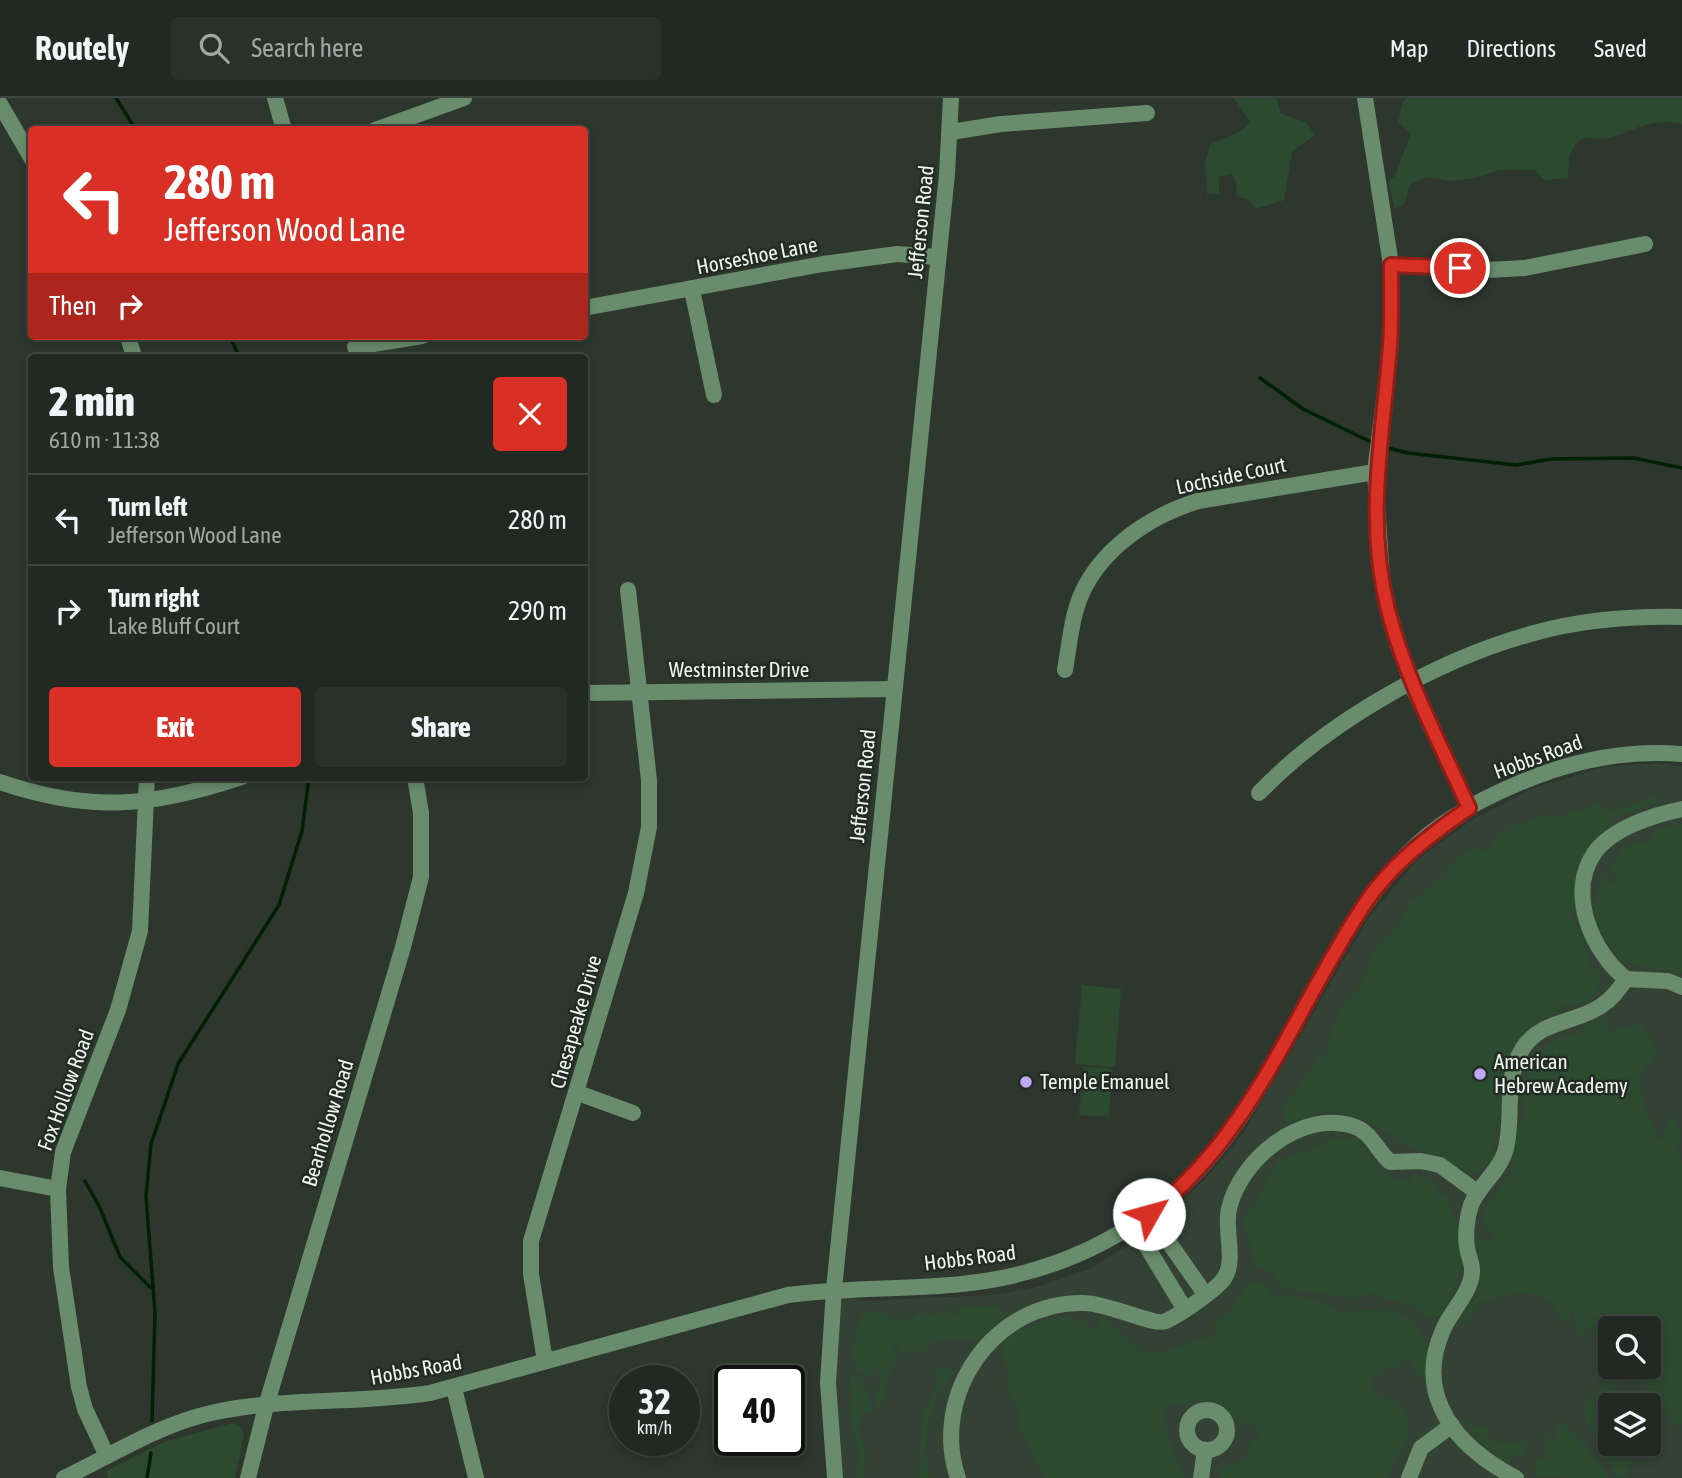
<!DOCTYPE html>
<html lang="en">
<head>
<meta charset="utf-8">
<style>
  body { margin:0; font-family:"Asap Condensed",sans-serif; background:#2a312a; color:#f1f3f6; height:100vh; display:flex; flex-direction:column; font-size:26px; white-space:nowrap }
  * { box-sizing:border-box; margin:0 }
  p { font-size:23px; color:#a2a6a5 }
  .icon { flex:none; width:38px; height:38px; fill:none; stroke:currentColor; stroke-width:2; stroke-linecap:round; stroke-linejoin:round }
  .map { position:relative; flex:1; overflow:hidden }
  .sheet { position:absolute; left:28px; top:256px; width:560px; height:427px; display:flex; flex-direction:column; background:#222922; border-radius:7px; box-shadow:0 4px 10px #0003,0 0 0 2px #3f4540 }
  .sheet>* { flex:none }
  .banner { position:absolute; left:28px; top:28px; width:560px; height:214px; border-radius:7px; box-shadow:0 4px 10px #0003,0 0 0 2px #3f4540; background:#d93025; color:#fff; overflow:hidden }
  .buttons { position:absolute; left:1598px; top:1218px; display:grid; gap:14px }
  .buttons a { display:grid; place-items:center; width:63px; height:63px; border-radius:7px; background:#222922; box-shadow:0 4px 10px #0003,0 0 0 2px #3f4540; font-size:35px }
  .speed { position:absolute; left:609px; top:1267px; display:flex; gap:14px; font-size:35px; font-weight:700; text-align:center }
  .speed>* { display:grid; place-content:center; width:91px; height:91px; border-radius:50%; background:#222922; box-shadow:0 4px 10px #0003,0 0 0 2px #3f4540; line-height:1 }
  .speed small { font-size:18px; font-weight:400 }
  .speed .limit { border:4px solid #111; border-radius:10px; background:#fff; color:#111 }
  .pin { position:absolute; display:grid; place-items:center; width:60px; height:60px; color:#fff; margin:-30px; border:4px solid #fff; border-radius:50%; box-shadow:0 2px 7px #0007 }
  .me { position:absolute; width:77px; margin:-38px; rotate:52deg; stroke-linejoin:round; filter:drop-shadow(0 0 5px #0008) }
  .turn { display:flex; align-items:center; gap:24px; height:147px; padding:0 21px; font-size:32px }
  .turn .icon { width:91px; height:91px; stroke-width:2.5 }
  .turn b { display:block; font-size:49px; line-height:60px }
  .then { display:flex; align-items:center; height:66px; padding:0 21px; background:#0003; gap:14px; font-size:26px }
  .round { display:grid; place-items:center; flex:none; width:74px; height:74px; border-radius:7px; background:#2a312a }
  .headline { display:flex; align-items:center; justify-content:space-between; height:119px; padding:0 21px }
  h1 { font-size:42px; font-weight:800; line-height:52px }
  .cta { display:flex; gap:14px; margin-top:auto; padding:14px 21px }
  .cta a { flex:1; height:80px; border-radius:7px; background:#d93025; color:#fff; font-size:28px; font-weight:800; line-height:80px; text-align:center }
  .cta a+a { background:#2a312a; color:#f1f3f6 }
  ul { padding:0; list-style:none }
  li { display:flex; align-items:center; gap:21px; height:91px; padding:0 21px; border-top:2px solid #3f4540 }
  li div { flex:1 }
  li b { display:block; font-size:26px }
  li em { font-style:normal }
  header { display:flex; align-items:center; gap:42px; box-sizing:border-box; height:98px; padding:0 35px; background:#222922; border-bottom:2px solid #3f4540 }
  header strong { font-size:33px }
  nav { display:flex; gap:38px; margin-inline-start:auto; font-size:24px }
  .search { width:490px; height:63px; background:#2a312a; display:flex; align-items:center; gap:18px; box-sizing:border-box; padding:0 24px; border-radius:7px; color:#a2a6a5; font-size:26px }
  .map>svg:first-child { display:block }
  .built { fill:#344235; fill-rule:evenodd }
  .green { fill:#2c4a30; fill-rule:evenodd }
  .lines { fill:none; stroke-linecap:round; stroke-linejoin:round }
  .stream { stroke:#001f05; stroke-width:3.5 }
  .minor { stroke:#688c6c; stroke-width:16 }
  .route-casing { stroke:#8d1f18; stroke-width:18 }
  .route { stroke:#d93025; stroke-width:12 }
  .poi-dot { fill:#bfa9f4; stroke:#232c24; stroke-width:2.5 }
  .labels { text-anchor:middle; stroke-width:5; stroke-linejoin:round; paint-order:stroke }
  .street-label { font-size:21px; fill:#f0f6f0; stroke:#232c24 }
  .poi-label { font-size:21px; fill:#f0f6f0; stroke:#232c24; text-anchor:start }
</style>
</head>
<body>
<header>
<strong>Routely</strong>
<div class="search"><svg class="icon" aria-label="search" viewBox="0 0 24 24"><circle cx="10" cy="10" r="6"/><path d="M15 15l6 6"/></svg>Search here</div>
<nav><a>Map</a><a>Directions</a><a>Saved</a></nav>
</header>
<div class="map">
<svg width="1682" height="1380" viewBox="0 0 1682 1380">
  <rect width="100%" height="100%" fill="#2d372e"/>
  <path class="built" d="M 1656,665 L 1682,668 L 1682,1380 L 835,1380 L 834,1191 L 863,1203 L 992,1197 L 1037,1189 L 1090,1171 L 1146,1136 L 1206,1080 L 1243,1036 L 1369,819 L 1417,762 L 1475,720 L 1536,689 L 1606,669 ZM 1610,1230 L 1648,1230 L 1648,1269 L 1610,1269 ZM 1610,1307 L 1648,1307 L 1648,1346 L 1610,1346 Z"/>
  <g class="green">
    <path d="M 1234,0 L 1276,0 L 1281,16 L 1306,24 L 1315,37 L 1292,54 L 1284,102 L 1256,111 L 1247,101 L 1236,98 L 1237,86 L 1232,76 L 1219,79 L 1219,96 L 1207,96 L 1205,64 L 1210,47 L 1241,33 L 1250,24 Z"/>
    <path d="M 1407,0 L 1682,0 L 1682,26 C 1648,18 1634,35 1603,41 C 1594,42 1587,36 1578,44 C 1567,54 1569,67 1568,80 L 1545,82 L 1534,72 L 1500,72 L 1476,80 L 1450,83 L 1426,79 L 1409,87 L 1405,105 L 1395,111 L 1388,83 L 1395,78 L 1411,35 L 1398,24 L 1403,4 Z"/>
    <path d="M 1655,698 L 1661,703 L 1612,720 L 1601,738 L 1570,821 C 1585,833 1587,847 1588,866 L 1600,877 L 1598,895 L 1582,906 L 1566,905 C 1558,918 1541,918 1530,929 C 1514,945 1509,972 1500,991 L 1504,1007 L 1498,1021 L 1493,1060 L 1475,1075 L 1463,1074 L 1439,1059 L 1406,1048 L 1381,1030 L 1362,1021 L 1327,1012 L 1285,1026 L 1282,1011 C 1293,998 1306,974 1317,965 L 1315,957 L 1327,959 C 1328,941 1335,923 1344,907 C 1349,898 1359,891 1364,881 C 1368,872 1370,858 1376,851 C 1389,836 1405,824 1410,804 C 1425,796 1432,784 1448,777 L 1445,769 L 1452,765 L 1458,773 L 1454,763 C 1467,751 1475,748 1492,754 L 1493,742 L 1511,728 L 1548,716 L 1570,721 L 1568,713 L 1583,713 L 1593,704 L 1614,713 Z"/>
    <path d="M 1682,726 L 1682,876 L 1621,864 L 1593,822 L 1601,775 L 1608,785 L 1619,784 L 1612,773 C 1617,750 1628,743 1651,744 L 1656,731 Z"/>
    <path d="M 1082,887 L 1121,891 L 1115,969 L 1075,966 Z"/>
    <path d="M 1605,920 L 1609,934 L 1621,927 L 1629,931 L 1638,924 L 1650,937 L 1657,958 L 1646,968 L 1638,983 C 1646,1007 1647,1024 1662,1044 L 1671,1018 L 1681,1032 L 1678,1052 L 1682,1069 L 1682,1326 L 1675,1328 C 1663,1306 1652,1289 1629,1275 C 1616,1284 1610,1296 1597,1305 C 1603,1315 1600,1321 1603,1332 C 1606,1345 1621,1354 1631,1364 L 1626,1380 L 1613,1377 C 1611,1355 1593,1335 1582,1314 C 1592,1291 1609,1294 1601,1265 L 1607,1259 L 1594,1235 L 1585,1231 L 1586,1240 L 1576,1234 L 1575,1218 L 1570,1212 L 1570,1220 L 1564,1225 C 1560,1218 1554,1206 1547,1202 C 1525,1189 1497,1198 1475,1208 L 1468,1224 L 1458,1223 L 1479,1193 L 1480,1170 L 1476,1140 L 1491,1144 L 1495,1134 L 1483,1129 L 1486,1108 L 1511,1075 L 1515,1034 L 1525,1017 L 1522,994 L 1527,973 L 1541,950 L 1559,940 L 1579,936 L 1590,925 ZM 1610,1230 L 1648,1230 L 1648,1269 L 1610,1269 Z"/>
    <path d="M 1083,969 L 1112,971 L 1109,1019 L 1079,1017 Z"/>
    <path d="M 1329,1041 L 1358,1041 C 1373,1063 1383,1078 1409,1085 L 1413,1077 L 1427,1079 L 1439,1087 L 1437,1099 L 1447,1099 C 1466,1144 1468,1178 1438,1219 L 1425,1219 L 1415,1209 L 1368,1195 L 1354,1200 L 1299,1193 L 1283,1189 L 1272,1175 L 1255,1168 C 1253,1149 1245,1140 1244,1119 C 1262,1106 1263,1078 1280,1063 C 1295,1051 1314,1055 1329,1041 Z"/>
    <path d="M 1251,1184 L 1267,1185 L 1272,1198 C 1299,1196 1319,1202 1342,1215 L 1353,1212 L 1397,1213 L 1416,1227 L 1427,1249 L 1426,1283 C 1416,1277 1415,1266 1405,1259 L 1400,1268 L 1381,1271 L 1370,1284 L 1380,1300 C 1393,1300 1402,1304 1406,1317 C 1415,1348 1393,1355 1389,1380 L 1220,1380 L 1219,1370 L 1245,1361 L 1250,1343 L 1263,1341 L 1246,1320 L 1240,1329 C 1213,1300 1203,1297 1165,1310 L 1167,1336 L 1185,1380 L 1045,1380 L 1022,1335 L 1020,1314 L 1006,1289 L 1008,1271 L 1000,1253 C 1003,1248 1005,1242 1009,1238 C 1017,1230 1026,1231 1035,1227 C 1055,1219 1075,1211 1091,1232 L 1097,1229 L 1101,1217 L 1136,1250 L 1151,1256 L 1216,1237 L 1213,1227 L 1228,1214 Z"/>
    <path d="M 975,1208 L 997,1208 L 1007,1218 L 1000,1220 L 997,1233 L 983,1242 L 934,1242 L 922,1254 L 905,1255 L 894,1245 L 896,1263 L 885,1285 L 880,1311 L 875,1305 L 881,1280 L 876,1270 L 869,1280 L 857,1272 L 852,1253 L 862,1216 L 883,1214 L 892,1222 L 898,1220 L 909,1224 L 920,1214 L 933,1218 L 949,1212 L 959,1220 L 959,1210 Z"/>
    <path d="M 943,1270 L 957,1272 C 927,1305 920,1336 930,1380 L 918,1380 L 922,1323 L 937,1284 L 934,1272 Z"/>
    <path d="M 850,1277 C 867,1284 870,1296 872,1313 L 861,1316 L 857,1332 L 865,1350 L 864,1380 L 856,1380 L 859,1358 L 852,1327 Z"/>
    <path d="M 1466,1320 L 1473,1328 L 1487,1328 L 1488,1339 L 1497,1344 L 1527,1345 L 1524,1355 L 1514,1357 L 1507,1365 L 1497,1360 L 1496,1352 L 1488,1353 L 1465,1324 Z"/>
    <path d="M 1563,1322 C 1576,1342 1598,1356 1608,1380 L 1537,1379 L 1532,1363 L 1540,1360 L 1547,1363 L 1543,1340 L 1547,1334 L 1552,1343 L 1558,1341 L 1554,1332 Z"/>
    <path d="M 232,1325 L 239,1328 L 244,1337 L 235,1380 L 108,1380 L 106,1373 L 164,1344 Z"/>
  </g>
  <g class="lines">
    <g class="stream">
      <path d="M 116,0 L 136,32"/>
      <path d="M 230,238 L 239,259"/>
      <path d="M 1260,280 L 1303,311 L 1373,345"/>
      <path d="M 1384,349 L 1408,355 L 1516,367 L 1551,361 L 1634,360 L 1682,370"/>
      <path d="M 85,1083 L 100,1110 L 120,1159 L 150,1189"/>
      <path d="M 152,1323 L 155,1215 L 146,1098 L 151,1046 L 178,966 L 279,807 L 302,733 L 309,679"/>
      <path d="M 147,1380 L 151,1355"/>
    </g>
    <g class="minor">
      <path d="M 275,0 L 284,32"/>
      <path d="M 1365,0 L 1391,167 L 1391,245 L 1375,374 L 1382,481 L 1388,511 L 1411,586 L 1470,710"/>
      <path d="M 0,6 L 32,61"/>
      <path d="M 375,32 L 464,0"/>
      <path d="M 951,34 L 1001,26 L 1147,15"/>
      <path d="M 1391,167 L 1487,172 L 1525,170 L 1645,146"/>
      <path d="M 692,192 L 714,297"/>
      <path d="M 584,210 L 823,166 L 897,156 L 937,159"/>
      <path d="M 128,238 L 134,259"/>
      <path d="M 355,249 L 422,238"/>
      <path d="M 1065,572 C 1068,555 1070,536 1074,519 C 1087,460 1143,420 1198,403 L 1375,374"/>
      <path d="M 584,595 L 894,591"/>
      <path d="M 0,684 C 91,715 152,709 242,679"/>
      <path d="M 1259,695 C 1328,623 1438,561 1534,535 C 1581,522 1633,518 1682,519"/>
      <path d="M 1626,881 C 1592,854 1566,795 1595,754 C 1613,730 1653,717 1682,711"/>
      <path d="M 1626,881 L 1668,883 L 1682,889"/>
      <path d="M 578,995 L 633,1015"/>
      <path d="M 0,1080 L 58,1091"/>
      <path d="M 1149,1116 L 1205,1196"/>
      <path d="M 1133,1126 L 1184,1210"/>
      <path d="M 545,1263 L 531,1176 L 531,1143 L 636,795 L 649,729 L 649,682 L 628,492"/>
      <path d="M 454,1290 L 476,1380"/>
      <circle cx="1207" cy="1332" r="20"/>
      <path d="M 107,1358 L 85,1311 L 79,1289 L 61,1169 L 58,1091 L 63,1054 L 118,912 L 140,833 L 147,679"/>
      <path d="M 64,1380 C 112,1357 158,1327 211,1315 C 283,1299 358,1306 430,1295 L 788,1197 C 846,1189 904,1192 962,1186 C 1031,1179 1095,1155 1150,1115 C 1275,1026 1304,861 1408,755 C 1437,725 1479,702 1517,686 C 1570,663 1625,651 1682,656"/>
      <path d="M 248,1380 L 266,1308 L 403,849 L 421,779 L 421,715 L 415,679"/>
      <path d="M 835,1380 L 828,1285 L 834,1191 L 947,76 L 951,0"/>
      <path d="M 958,1380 C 929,1296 995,1202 1085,1205 C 1107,1205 1156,1229 1166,1223 C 1179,1217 1218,1191 1225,1179 C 1236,1161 1224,1132 1229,1111 C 1240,1062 1301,1011 1353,1028 C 1372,1034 1377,1053 1390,1064 L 1421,1063 L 1440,1067 L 1478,1095"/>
      <path d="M 1201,1380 L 1205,1352"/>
      <path d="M 1409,1380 L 1421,1350 L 1452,1327"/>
      <path d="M 1516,1380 C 1458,1350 1413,1299 1443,1232 C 1451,1213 1470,1196 1472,1175 C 1473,1167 1468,1157 1467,1149 C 1465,1137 1467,1119 1471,1107 C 1479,1087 1498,1075 1505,1054 C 1515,1020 1502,982 1523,950 C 1541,922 1576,925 1601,908 C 1612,901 1618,892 1626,881"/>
    </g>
  </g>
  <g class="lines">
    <g class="route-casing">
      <path id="route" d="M 1149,1116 C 1254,1036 1293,914 1364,807 C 1391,766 1430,737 1469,710 C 1440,645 1406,582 1388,512 C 1365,420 1383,338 1390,247 C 1392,220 1391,193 1391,167 L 1460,170"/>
    </g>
    <use href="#route" class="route"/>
  </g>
  <g class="poi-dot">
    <circle cx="1480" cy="976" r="7"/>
    <circle cx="1026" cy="984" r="7"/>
  </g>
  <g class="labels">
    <g class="street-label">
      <text transform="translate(921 124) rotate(-84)" y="7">Jefferson Road</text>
      <text transform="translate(757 158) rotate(-11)" y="7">Horseshoe Lane</text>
      <text transform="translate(1231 378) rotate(-12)" y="7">Lochside Court</text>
      <text x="739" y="579">Westminster Drive</text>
      <text transform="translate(1538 659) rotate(-20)" y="7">Hobbs Road</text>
      <text transform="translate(863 688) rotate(-84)" y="7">Jefferson Road</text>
      <text transform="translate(576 924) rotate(-74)" y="7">Chesapeake Drive</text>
      <text transform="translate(66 992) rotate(-70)" y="7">Fox Hollow Road</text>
      <text transform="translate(328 1025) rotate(-73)" y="7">Bearhollow Road</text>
      <text transform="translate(970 1160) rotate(-7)" y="7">Hobbs Road</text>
      <text transform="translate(416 1272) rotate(-10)" y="7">Hobbs Road</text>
    </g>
    <g class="poi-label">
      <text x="1494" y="971">American<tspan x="1494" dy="24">Hebrew Academy</tspan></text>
      <text x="1040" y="991">Temple Emanuel</text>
    </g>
  </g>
</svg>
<div class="buttons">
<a><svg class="icon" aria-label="search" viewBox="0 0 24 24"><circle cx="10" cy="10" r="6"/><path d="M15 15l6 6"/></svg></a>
<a><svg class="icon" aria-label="layers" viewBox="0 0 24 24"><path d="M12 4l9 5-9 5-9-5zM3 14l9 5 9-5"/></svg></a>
</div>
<div class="speed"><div>32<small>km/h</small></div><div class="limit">40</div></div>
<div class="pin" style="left:1460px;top:170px;background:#d93025"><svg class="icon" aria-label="arrive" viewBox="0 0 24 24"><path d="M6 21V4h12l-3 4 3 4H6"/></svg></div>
<svg class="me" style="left:1149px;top:1116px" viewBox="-20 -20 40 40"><circle r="19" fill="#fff"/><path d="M0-13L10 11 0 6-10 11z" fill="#d93025"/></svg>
<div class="banner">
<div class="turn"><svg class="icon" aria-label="left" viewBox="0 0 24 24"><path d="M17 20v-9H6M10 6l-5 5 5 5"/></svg><div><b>280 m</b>Jefferson Wood Lane</div></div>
<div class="then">Then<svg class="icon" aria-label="right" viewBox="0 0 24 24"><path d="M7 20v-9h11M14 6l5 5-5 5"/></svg></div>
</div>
<section class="sheet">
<div class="headline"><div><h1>2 min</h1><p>610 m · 11:38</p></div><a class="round" style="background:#d93025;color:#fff"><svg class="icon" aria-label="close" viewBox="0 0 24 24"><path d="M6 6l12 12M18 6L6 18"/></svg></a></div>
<ul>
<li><svg class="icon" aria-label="left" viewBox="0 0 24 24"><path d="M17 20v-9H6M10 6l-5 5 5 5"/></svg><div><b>Turn left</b><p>Jefferson Wood Lane</p></div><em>280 m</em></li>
<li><svg class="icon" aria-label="right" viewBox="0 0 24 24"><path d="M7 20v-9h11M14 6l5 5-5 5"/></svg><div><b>Turn right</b><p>Lake Bluff Court</p></div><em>290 m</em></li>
</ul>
<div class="cta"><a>Exit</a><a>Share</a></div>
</section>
</div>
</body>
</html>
